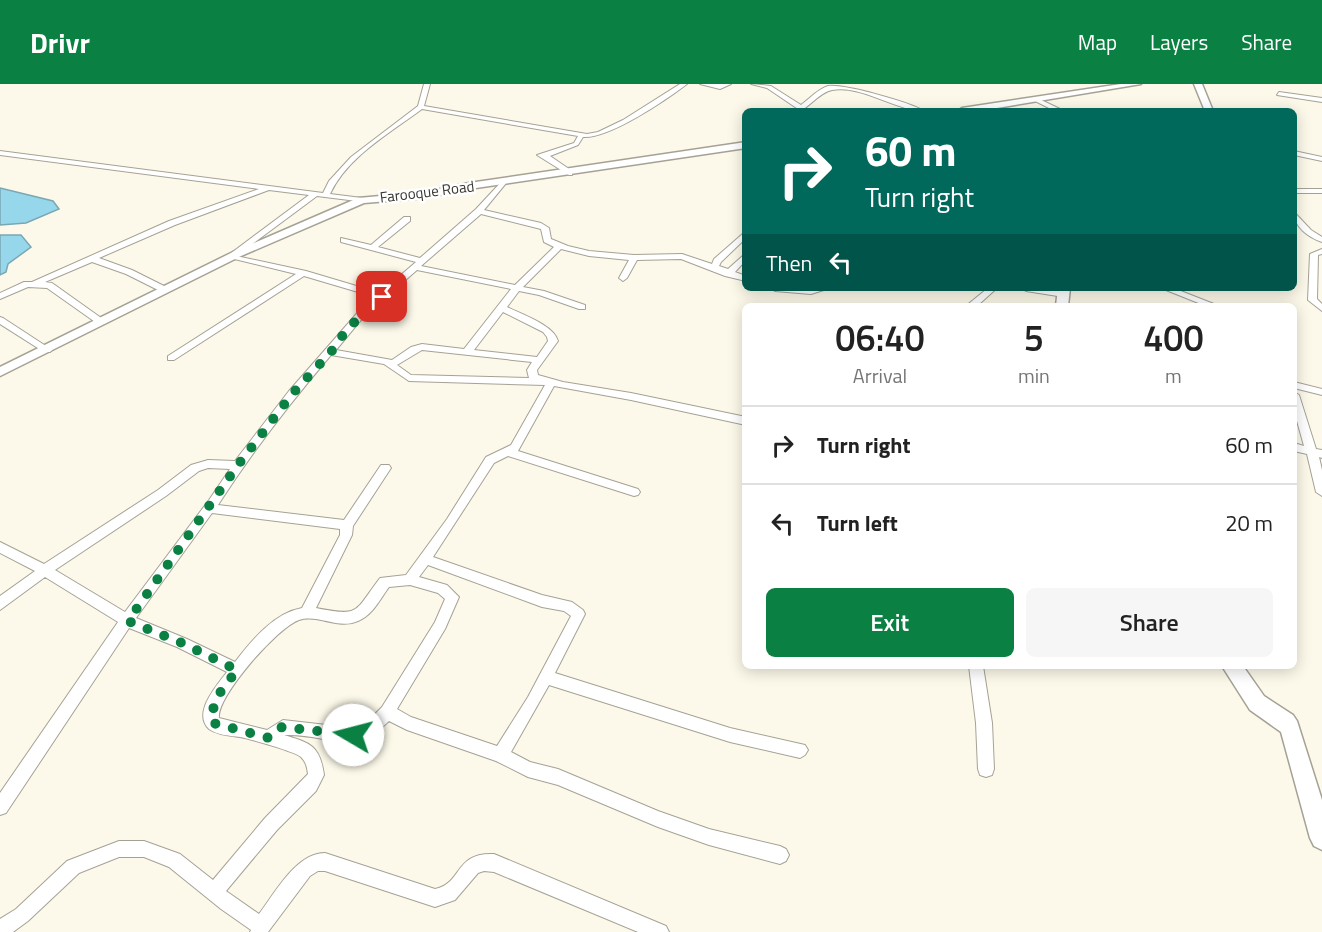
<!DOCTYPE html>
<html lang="en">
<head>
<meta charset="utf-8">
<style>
  body { margin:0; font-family:"Titillium Web",sans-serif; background:#f6f6f6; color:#222; height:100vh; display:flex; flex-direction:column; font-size:22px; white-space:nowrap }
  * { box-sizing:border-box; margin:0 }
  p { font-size:20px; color:#767676 }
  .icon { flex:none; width:33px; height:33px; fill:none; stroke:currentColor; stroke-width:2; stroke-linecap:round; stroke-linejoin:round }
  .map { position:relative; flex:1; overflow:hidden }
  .drawer { position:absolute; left:742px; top:219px; width:555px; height:366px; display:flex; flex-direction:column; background:#fff; border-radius:9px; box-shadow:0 3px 15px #0003 }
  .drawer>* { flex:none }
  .guide { position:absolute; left:742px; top:24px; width:555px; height:183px; border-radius:9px; box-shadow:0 3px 15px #0003; background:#00695c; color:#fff; overflow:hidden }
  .pin { position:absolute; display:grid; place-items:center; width:51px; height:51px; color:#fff; margin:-26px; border-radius:12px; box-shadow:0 3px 9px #0006 }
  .me { position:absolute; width:66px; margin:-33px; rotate:278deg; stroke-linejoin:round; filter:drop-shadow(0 0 4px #0008) }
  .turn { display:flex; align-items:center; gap:21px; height:126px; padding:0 24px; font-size:27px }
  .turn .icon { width:78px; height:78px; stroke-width:2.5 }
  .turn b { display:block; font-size:42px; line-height:51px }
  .then { display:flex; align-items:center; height:57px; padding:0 24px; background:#0003; gap:12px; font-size:22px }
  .eta { display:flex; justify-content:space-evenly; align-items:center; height:102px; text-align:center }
  .eta b { font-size:36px; font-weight:600; line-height:42px }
  .button { display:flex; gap:12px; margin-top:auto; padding:12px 24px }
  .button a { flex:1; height:69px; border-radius:9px; background:#0b8043; color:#fff; font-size:24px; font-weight:600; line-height:69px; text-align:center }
  .button a+a { background:#f6f6f6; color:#222 }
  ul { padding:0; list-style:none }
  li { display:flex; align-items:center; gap:18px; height:78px; padding:0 24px; border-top:2px solid #e0e0e0 }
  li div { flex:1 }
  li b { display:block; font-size:22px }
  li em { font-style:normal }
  header { display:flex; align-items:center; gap:36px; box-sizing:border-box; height:84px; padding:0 30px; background:#0b8043; color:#fff }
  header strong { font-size:28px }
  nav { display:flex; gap:33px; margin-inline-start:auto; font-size:21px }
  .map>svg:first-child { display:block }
  .water { fill:#96d7ec; stroke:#7aa7b4; stroke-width:1.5 }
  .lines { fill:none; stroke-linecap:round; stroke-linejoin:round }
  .street-casing { stroke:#a5a295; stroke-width:2 }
  .secondary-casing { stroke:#a5a295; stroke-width:3 }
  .street { fill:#fff; fill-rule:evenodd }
  .secondary { fill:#fff; fill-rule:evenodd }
  .route { stroke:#0b8043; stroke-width:10; stroke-dasharray:0 18 }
  .labels { text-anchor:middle; stroke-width:5; stroke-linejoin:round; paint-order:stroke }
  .far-street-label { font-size:15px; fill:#373630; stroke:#fff }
</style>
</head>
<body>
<header>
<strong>Drivr</strong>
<nav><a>Map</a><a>Layers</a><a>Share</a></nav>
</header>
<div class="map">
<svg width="1322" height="848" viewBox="0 0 1322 848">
  <rect width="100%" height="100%" fill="#fcf9ea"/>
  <g class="water">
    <path d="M 0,104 L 53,117 L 59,125 L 26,139 L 0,141 Z"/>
    <path d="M 0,151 L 21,151 L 31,163 L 8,180 L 6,188 L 0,191 Z"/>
  </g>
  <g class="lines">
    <g class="street-casing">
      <g id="street">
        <path d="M 424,0 L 430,0 L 424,22 L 587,50 L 598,48 L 623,36 L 680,0 L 687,0 C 666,16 609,55 583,53 L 578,61 L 550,72 L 572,87 L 572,91 L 569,91 L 537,71 L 574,59 L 578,52 L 422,25 C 390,49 348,72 330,110 L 362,114 L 365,114 L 365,118 L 317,112 L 236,172 L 306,187 L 380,209 L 416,178 L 341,158 L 341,154 L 371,161 L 404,133 L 410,133 L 410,137 L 378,163 L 420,174 L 476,125 L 503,96 L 507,98 L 484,126 L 541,139 L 549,144 L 551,155 L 568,162 L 589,167 L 634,171 L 682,170 L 712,180 L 714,175 L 746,147 L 746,154 L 721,178 L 719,182 L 728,185 L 746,169 L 746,176 L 735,188 L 746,192 L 746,197 L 725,192 L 681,175 L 637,176 L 627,194 L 623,197 L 619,194 L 629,176 L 589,172 L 561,165 L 523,203 L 544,207 L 585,221 L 585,225 L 579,225 L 539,211 L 519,207 L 507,223 C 521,230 554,241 558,257 L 537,286 L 538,291 L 563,298 L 631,309 L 746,333 L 746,341 L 631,316 L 554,302 L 518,367 L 638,405 L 640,408 L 638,411 L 634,412 L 508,372 L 494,379 L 433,473 L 542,511 L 572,518 L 583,526 L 585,530 L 555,589 L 730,644 L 805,661 L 808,666 L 805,671 L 800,674 L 730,658 L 549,601 L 511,668 L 530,678 L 558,685 L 658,727 L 709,745 L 780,762 L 786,765 L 789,771 L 786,777 L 780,780 L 709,761 L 658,743 L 558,701 L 528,693 L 496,677 L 407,646 L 389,637 C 352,674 327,649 284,651 C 311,659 320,662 324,691 L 316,707 L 277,746 L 226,807 L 259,830 C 275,809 296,769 325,769 L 435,805 C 463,799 454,768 494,770 L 666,842 L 669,848 L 638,848 L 494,788 L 484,787 L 478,789 L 455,816 L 435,823 L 325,787 L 318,787 L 310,792 L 268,848 L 250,848 L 251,846 L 221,825 L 169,783 L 144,773 L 119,773 L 79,789 L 28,837 L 13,848 L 0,848 L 0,835 L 16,825 L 67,777 L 119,757 L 144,757 L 180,770 L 213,796 L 265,734 L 308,690 C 307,683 306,678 301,673 C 296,668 250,655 240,653 C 231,652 217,651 209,645 C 192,629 217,601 227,588 L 177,563 L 129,544 L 6,729 L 0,731 L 0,709 L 118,538 L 45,493 L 0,526 L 0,512 L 35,487 L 0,469 L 0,458 L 44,480 L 158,406 L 191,381 L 208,376 L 235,377 L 289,307 L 359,227 L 375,213 L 304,192 L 174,276 L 168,276 L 168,272 L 296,190 L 226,173 L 309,111 L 269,106 L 175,141 L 99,174 L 132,186 L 168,204 L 168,208 L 162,208 L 126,190 L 92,178 L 45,198 L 52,199 L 104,236 L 104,240 L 98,240 L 47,204 L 28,203 L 0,215 L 0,209 L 24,198 L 32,198 L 169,137 L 259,105 L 0,71 L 0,67 L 323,109 L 329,97 L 351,73 L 418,22 ZM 481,130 L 541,145 L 544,158 L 554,163 L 515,201 L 421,182 ZM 417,186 L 511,205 L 464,265 L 422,260 L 411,263 L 392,276 L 336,266 L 365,231 ZM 503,228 L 543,248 L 547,253 L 548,257 L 537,273 L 474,266 ZM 422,266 L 532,278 L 527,286 L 529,294 L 411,291 L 397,281 ZM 331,271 L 384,280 L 409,297 L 545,301 L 511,361 L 486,373 L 447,435 L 406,491 L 380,494 C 354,528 361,533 316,524 L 352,451 L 353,442 L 389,387 L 391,384 L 389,381 L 381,381 L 344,436 L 218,421 C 252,368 290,319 331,271 ZM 208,384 L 230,385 L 209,416 L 125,528 L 55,486 L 166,412 L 199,387 ZM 212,429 L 340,445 L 340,451 L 302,524 C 274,529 252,556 235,578 L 187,555 L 136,534 ZM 428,481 L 542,523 L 564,527 L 571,532 L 528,613 L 497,662 L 411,633 L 397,625 L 445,545 L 459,513 L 447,501 L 419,493 ZM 410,501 L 438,509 L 445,515 L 435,538 L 382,623 L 367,638 L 353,644 L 283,636 L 267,646 L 219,634 C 216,613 278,543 299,536 C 319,530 338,546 358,537 C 373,531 380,515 389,503 Z"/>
        <path d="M 700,0 L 731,0 L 720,5 Z"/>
        <path d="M 751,0 L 771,2 L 801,21 C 809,15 818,5 828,2 C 845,0 909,18 924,27 C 897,27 860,0 832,6 C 822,8 813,18 805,24 L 808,27 L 801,27 L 767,4 Z"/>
        <path d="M 1279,8 L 1322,14 L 1322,18 L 1277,11 Z"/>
        <path d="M 1037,14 L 1062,26 L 1063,27 L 1055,27 L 1035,17 Z"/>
        <path d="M 1294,67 L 1322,73 L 1322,77 L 1294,71 Z"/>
        <rect x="1294" y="105" width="28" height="4"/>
        <path d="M 1294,128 L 1311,146 L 1322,153 L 1322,158 C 1308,153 1294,143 1294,128 Z"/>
        <path d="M 1322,165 L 1322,170 L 1318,171 L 1317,215 L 1322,220 L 1322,227 L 1308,216 L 1310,170 Z"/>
        <path d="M 771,204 L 830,204 L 811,210 L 775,207 Z"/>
        <path d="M 988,204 L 997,204 L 977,222 L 966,222 Z"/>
        <path d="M 1022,204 C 1036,204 1056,202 1068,210 L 1064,213 L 1026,207 Z"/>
        <path d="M 1161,204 L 1173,204 L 1219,222 L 1206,222 Z"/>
        <path d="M 0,233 L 3,234 L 52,266 L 50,268 L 44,268 L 0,240 Z"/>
        <path d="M 1294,298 L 1322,305 L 1322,311 L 1294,304 Z"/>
        <path d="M 1294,308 L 1299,311 L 1316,365 L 1322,366 L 1322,374 L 1319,373 L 1322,386 L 1322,412 L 1316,408 L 1307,370 L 1294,367 L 1294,359 L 1304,362 L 1294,326 Z"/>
        <path d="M 969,582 L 983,582 L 992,639 L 994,685 L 992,691 L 986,693 L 980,691 L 978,685 L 976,639 Z"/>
      </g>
    </g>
    <g class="secondary-casing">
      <g id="secondary">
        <path d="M 1121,0 L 1141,0 L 979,27 L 958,27 L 962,24 Z"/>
        <path d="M 1194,0 L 1202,0 L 1213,27 L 1205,27 Z"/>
        <path d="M 746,58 L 746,64 L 469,105 L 425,114 L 364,119 L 241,172 L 0,292 L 0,283 L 233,168 L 358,114 L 425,108 L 469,99 Z"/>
        <path d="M 1058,204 L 1070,204 L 1068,222 L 1056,222 Z"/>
        <path d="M 1222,582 L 1243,582 L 1264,612 L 1293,631 L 1297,637 L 1322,716 L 1322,766 L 1314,762 L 1310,754 L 1281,648 L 1250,626 Z"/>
      </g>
    </g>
    <use href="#street" class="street"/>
    <use href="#secondary" class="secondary"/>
  </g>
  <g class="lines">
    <path class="route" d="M 353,651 L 282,643 L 269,654 L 213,639 L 211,634 L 216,614 L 237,586 L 182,559 L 128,537 L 238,381 L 293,309 L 331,268 L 347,245 L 382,213"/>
  </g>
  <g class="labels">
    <g class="far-street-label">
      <text transform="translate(427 108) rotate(-7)" y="5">Farooque Road</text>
    </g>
  </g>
</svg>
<div class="pin" style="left:382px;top:213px;background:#d93025"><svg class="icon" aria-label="arrive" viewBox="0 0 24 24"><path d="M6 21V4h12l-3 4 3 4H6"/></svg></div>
<svg class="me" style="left:353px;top:651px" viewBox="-20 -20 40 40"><circle r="19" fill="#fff"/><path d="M0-13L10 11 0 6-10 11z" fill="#0b8043"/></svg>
<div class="guide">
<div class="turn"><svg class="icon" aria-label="right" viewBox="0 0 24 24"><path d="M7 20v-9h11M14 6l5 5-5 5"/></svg><div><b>60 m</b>Turn right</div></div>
<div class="then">Then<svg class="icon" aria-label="left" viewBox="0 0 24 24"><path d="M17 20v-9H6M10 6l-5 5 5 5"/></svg></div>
</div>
<section class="drawer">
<div class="eta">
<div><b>06:40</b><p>Arrival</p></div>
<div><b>5</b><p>min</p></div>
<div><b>400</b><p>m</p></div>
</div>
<ul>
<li><svg class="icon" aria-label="right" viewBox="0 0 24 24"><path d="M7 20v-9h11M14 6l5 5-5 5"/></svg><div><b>Turn right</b></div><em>60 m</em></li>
<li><svg class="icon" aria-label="left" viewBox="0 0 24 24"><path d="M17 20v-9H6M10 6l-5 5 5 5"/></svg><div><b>Turn left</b></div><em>20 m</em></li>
</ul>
<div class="button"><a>Exit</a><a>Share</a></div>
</section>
</div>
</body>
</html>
